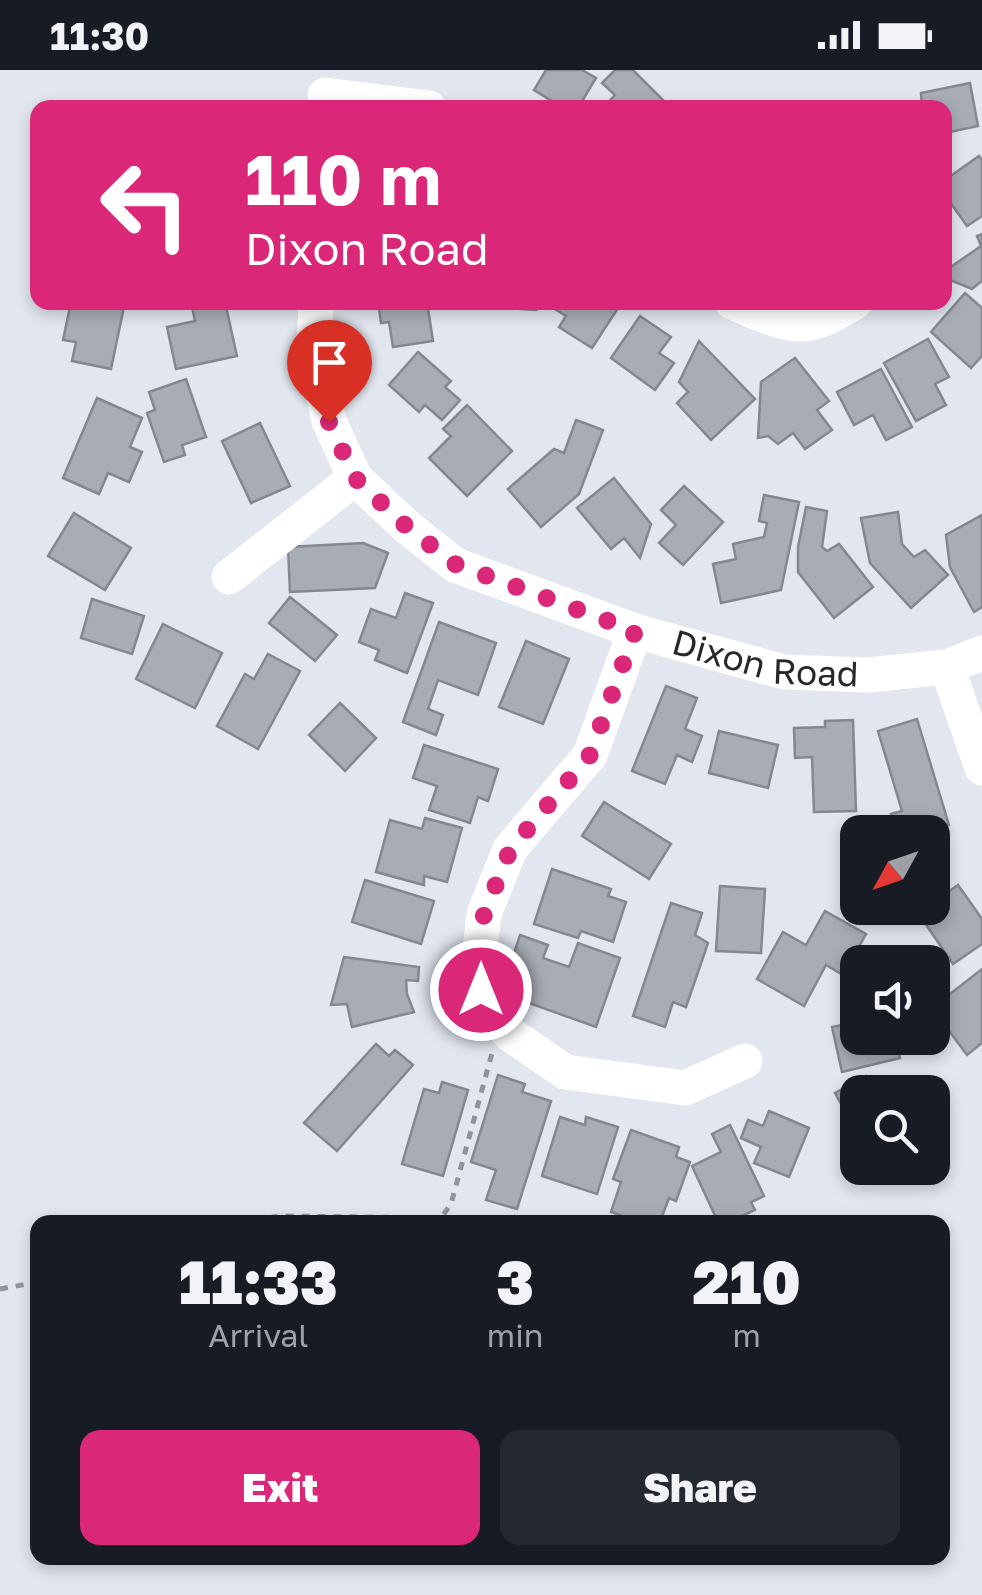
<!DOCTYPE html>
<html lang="en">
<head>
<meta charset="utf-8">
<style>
  body { margin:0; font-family:"Golos Text",sans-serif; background:#242831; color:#f1f3f6; height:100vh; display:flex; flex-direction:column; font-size:38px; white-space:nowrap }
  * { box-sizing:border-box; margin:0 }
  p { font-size:32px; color:#9ea1a6 }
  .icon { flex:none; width:55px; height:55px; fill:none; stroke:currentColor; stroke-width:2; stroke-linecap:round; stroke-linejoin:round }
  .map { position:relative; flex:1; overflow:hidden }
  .sheet { position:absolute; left:30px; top:1145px; width:920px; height:350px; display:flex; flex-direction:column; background:#171b24; border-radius:20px; box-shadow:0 5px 15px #0003 }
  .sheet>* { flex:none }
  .top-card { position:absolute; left:30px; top:30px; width:922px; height:210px; border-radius:20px; box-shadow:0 5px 15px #0003; background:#db2777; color:#fff; overflow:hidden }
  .needle { width:65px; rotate:230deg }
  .buttons { position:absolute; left:840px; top:745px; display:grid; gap:20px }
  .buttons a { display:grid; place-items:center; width:110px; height:110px; border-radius:20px; background:#171b24; box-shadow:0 5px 15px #0003; font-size:50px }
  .pin { position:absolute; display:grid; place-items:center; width:85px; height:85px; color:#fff; margin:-102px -42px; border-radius:50% 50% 50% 0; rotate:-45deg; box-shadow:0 0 10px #0007 }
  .pin .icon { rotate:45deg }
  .me { position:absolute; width:110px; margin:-55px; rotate:0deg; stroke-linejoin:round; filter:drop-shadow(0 0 8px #0008) }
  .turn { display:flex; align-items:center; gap:35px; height:210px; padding:0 50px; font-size:45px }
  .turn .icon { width:130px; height:130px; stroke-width:2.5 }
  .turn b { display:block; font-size:70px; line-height:85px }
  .eta { display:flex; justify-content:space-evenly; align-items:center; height:170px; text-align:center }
  .eta b { font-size:60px; font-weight:800; line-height:70px }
  .cta { display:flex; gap:20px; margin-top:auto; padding:20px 50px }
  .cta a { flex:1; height:115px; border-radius:20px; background:#db2777; color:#fff; font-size:40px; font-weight:800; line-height:115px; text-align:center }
  .cta a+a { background:#242831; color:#f1f3f6 }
  .status { display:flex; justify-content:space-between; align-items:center; height:70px; padding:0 50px; background:#171b24; direction:ltr }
  .status svg { height:28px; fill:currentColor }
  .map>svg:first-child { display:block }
  .building { fill:#a8adb5; stroke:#838890; stroke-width:2.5 }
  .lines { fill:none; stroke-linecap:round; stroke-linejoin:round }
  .path { stroke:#90949a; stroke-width:5; stroke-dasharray:8 8; stroke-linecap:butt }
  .minor { stroke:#fff; stroke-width:35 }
  .route { stroke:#db2777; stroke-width:18; stroke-dasharray:0 32.4 }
  .labels { text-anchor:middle; stroke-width:10; stroke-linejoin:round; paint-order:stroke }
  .street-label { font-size:35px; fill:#26282b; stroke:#fff }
</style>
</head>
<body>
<div class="status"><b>11:30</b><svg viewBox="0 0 49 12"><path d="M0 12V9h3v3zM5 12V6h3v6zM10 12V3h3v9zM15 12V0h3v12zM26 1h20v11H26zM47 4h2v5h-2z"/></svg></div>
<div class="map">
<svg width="982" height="1525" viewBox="0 0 982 1525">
  <rect width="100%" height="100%" fill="#e1e6ef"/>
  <g class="building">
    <path d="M 546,0 L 582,0 L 596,8 L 578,38 L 563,38 L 534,20 Z"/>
    <path d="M 615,0 L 633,0 L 664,31 L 657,38 L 603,38 L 615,25 L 602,13 Z"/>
    <path d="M 970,13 L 978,56 L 945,63 L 945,38 L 922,38 L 921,23 Z"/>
    <path d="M 979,86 L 982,90 L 982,146 L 967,156 L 945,125 L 945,110 Z"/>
    <path d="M 982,164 L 982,211 L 972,219 L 945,208 L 945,201 L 981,176 L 977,166 Z"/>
    <path d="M 965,223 L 982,238 L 982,286 L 971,298 L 931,262 Z"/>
    <path d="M 71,232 L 125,232 L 111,299 L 72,291 L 76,272 L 63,270 Z"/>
    <path d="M 214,232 L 225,232 L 237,286 L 176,299 L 167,257 L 195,251 L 192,237 Z"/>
    <path d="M 378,232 L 427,232 L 433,271 L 393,277 L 389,252 L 381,253 Z"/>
    <path d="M 491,232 L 537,232 L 536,240 L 490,237 Z"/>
    <path d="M 552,232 L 616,232 L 620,235 L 592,278 L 559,257 L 566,246 L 550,236 Z"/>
    <path d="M 640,246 L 671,267 L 659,283 L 674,293 L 655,320 L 611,288 Z"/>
    <path d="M 928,269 L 949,307 L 935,314 L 946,335 L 916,351 L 884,293 Z"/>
    <path d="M 699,271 L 755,329 L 711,370 L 677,333 L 688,322 L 679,312 Z"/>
    <path d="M 418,282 L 451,311 L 445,317 L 460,330 L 442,350 L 425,335 L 419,342 L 389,315 Z"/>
    <path d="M 795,288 L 829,331 L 817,340 L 832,360 L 805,379 L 793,363 L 778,374 L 768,366 L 758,368 L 761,312 Z"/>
    <path d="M 881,299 L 912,357 L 886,370 L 873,345 L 854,355 L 837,322 Z"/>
    <path d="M 186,309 L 206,367 L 182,375 L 185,385 L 164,392 L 147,343 L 155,340 L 149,322 Z"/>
    <path d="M 97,328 L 142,348 L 130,377 L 142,382 L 129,412 L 108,403 L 99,424 L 63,408 Z"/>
    <path d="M 467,335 L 512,381 L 467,426 L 429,388 L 451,366 L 443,359 Z"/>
    <path d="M 576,350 L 603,360 L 579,424 L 541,457 L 508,419 L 554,379 L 564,383 Z"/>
    <path d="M 260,353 L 290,416 L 251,433 L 222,371 Z"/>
    <path d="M 614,408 L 651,454 L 640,488 L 624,468 L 611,479 L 577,438 Z"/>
    <path d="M 684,416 L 723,452 L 683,495 L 659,473 L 676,455 L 661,440 Z"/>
    <path d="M 764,425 L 799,432 L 781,520 L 721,533 L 713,494 L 736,489 L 733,474 L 764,467 L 767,453 L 759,451 Z"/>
    <path d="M 806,437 L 827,441 L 822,477 L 827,481 L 839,474 L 873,517 L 834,548 L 798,502 L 798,477 Z"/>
    <path d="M 898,442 L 902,474 L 914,487 L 925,480 L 948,505 L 911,538 L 870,493 L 861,448 Z"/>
    <path d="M 74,443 L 131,478 L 105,520 L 48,486 Z"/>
    <path d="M 982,445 L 982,537 L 974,542 L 950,497 L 946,465 Z"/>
    <path d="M 363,473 L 388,483 L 375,518 L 290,522 L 288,477 Z"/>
    <path d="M 405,523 L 433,533 L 407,603 L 375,590 L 379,580 L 359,572 L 371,539 L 396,548 Z"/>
    <path d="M 290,527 L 337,565 L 315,591 L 269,553 Z"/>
    <path d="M 92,529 L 144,546 L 132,584 L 81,568 Z"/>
    <path d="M 439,552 L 496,573 L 478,625 L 438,610 L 428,639 L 443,645 L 436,665 L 403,652 Z"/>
    <path d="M 163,554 L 222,583 L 195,638 L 136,609 Z"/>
    <path d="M 526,571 L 569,589 L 543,654 L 499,637 Z"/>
    <path d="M 268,584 L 300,601 L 258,679 L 217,656 L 245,604 L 254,609 Z"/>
    <path d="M 666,616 L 697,628 L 685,659 L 702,666 L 692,692 L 677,685 L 665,714 L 632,701 Z"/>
    <path d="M 340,633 L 376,668 L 345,701 L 309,665 Z"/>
    <path d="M 917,649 L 949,755 L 922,762 L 896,762 L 891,744 L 902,741 L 878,661 Z"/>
    <path d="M 853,650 L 856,741 L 814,742 L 812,687 L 795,688 L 794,658 L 825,657 L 825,651 Z"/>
    <path d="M 719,661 L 778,675 L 768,718 L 709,703 Z"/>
    <path d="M 424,675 L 498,699 L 488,731 L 478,727 L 470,753 L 429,740 L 437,716 L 413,708 Z"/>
    <path d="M 604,732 L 671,774 L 649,809 L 582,766 Z"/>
    <path d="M 425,748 L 462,758 L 447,812 L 424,806 L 424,815 L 376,802 L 390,750 L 422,759 Z"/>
    <path d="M 552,799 L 611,819 L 608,826 L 626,832 L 613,872 L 581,861 L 578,868 L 534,854 Z"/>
    <path d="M 365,810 L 434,831 L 421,874 L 352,852 Z"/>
    <path d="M 958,815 L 982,849 L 982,874 L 953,894 L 918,843 L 925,838 L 932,838 L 932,833 Z"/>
    <path d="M 720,816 L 765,819 L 761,883 L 716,881 Z"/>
    <path d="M 671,833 L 702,843 L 695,865 L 708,873 L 686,937 L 673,932 L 665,957 L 633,946 Z"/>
    <path d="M 825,841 L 866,864 L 843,905 L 826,895 L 804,936 L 757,909 L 783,862 L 806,875 Z"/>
    <path d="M 520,865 L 548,875 L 543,888 L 569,897 L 578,873 L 620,888 L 596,957 L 501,923 Z"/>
    <path d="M 344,887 L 419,897 L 418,911 L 406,910 L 407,924 L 414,942 L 352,957 L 347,934 L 331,935 Z"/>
    <path d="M 982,899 L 982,973 L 967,985 L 932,938 Z"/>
    <path d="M 858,936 L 858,968 L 896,968 L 900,988 L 842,1002 L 832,957 L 853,953 L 849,938 Z"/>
    <path d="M 376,974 L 389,986 L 395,980 L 413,995 L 337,1081 L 304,1053 Z"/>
    <path d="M 498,1005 L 525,1014 L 522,1022 L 551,1031 L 517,1139 L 486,1130 L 496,1100 L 471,1092 Z"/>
    <path d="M 866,1006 L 875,1022 L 858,1022 L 858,1064 L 835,1023 Z"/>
    <path d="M 442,1012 L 468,1020 L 443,1106 L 402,1094 L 424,1019 L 439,1023 Z"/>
    <path d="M 769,1041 L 809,1058 L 789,1107 L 754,1093 L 761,1077 L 741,1068 L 748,1050 L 763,1056 Z"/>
    <path d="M 560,1047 L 585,1055 L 586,1047 L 618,1057 L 597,1124 L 542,1106 Z"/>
    <path d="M 730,1055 L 764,1126 L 751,1132 L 755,1140 L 729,1152 L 718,1152 L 692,1096 L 721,1082 L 712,1064 Z"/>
    <path d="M 631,1060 L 679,1077 L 676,1087 L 690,1092 L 676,1131 L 669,1128 L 660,1152 L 639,1152 L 611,1142 L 621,1112 L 613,1109 Z"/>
  </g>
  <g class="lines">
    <g class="path">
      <path d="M 238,1152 L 281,1146 L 441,1148 L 451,1134 L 492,983"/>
      <path d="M 0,1219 L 38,1212"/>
    </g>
    <g class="minor">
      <path d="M 325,25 L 429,38"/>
      <path id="s1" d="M 316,232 L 314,282 L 329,351 L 355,408 L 406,456 L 455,495 L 635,561 L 784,602 L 868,605 L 947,597 L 982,583"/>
      <path d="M 732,232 C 753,241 779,254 802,254 C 820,254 839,241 855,232"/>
      <path d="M 229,507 L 355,408"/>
      <path d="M 635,561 L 590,685 L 510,779 L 484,844 L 478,896 L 481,920 L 493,945 L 510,964 L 565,1002 L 685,1018 L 745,991"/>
      <path d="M 947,597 L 982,698"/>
    </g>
  </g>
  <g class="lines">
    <path class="route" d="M 329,352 L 355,408 L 406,456 L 455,494 L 635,561 L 590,685 L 510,780 L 484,844 L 478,896 L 481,920"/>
  </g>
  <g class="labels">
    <g class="street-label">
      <text dy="12" stroke="none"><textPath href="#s1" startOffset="642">Dixon Road</textPath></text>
    </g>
  </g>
</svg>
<div class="buttons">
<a><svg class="needle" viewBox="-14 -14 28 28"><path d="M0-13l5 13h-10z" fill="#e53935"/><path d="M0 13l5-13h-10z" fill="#9ea1a6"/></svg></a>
<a><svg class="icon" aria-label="sound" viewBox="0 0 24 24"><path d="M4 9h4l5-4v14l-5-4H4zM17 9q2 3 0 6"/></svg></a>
<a><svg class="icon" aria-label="search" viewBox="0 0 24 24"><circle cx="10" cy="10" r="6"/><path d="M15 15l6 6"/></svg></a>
</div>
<div class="pin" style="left:329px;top:352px;background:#d93025"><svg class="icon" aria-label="arrive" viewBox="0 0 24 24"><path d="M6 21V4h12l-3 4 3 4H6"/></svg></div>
<svg class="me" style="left:481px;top:920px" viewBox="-20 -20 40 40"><circle r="17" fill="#db2777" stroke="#fff" stroke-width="3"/><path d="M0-11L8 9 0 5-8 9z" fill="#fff"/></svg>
<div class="top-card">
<div class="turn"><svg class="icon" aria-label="left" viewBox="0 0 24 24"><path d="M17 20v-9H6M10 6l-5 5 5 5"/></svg><div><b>110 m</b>Dixon Road</div></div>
</div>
<section class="sheet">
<div class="eta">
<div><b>11:33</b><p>Arrival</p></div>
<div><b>3</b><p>min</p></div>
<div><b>210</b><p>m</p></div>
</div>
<div class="cta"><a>Exit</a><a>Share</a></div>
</section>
</div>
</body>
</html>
